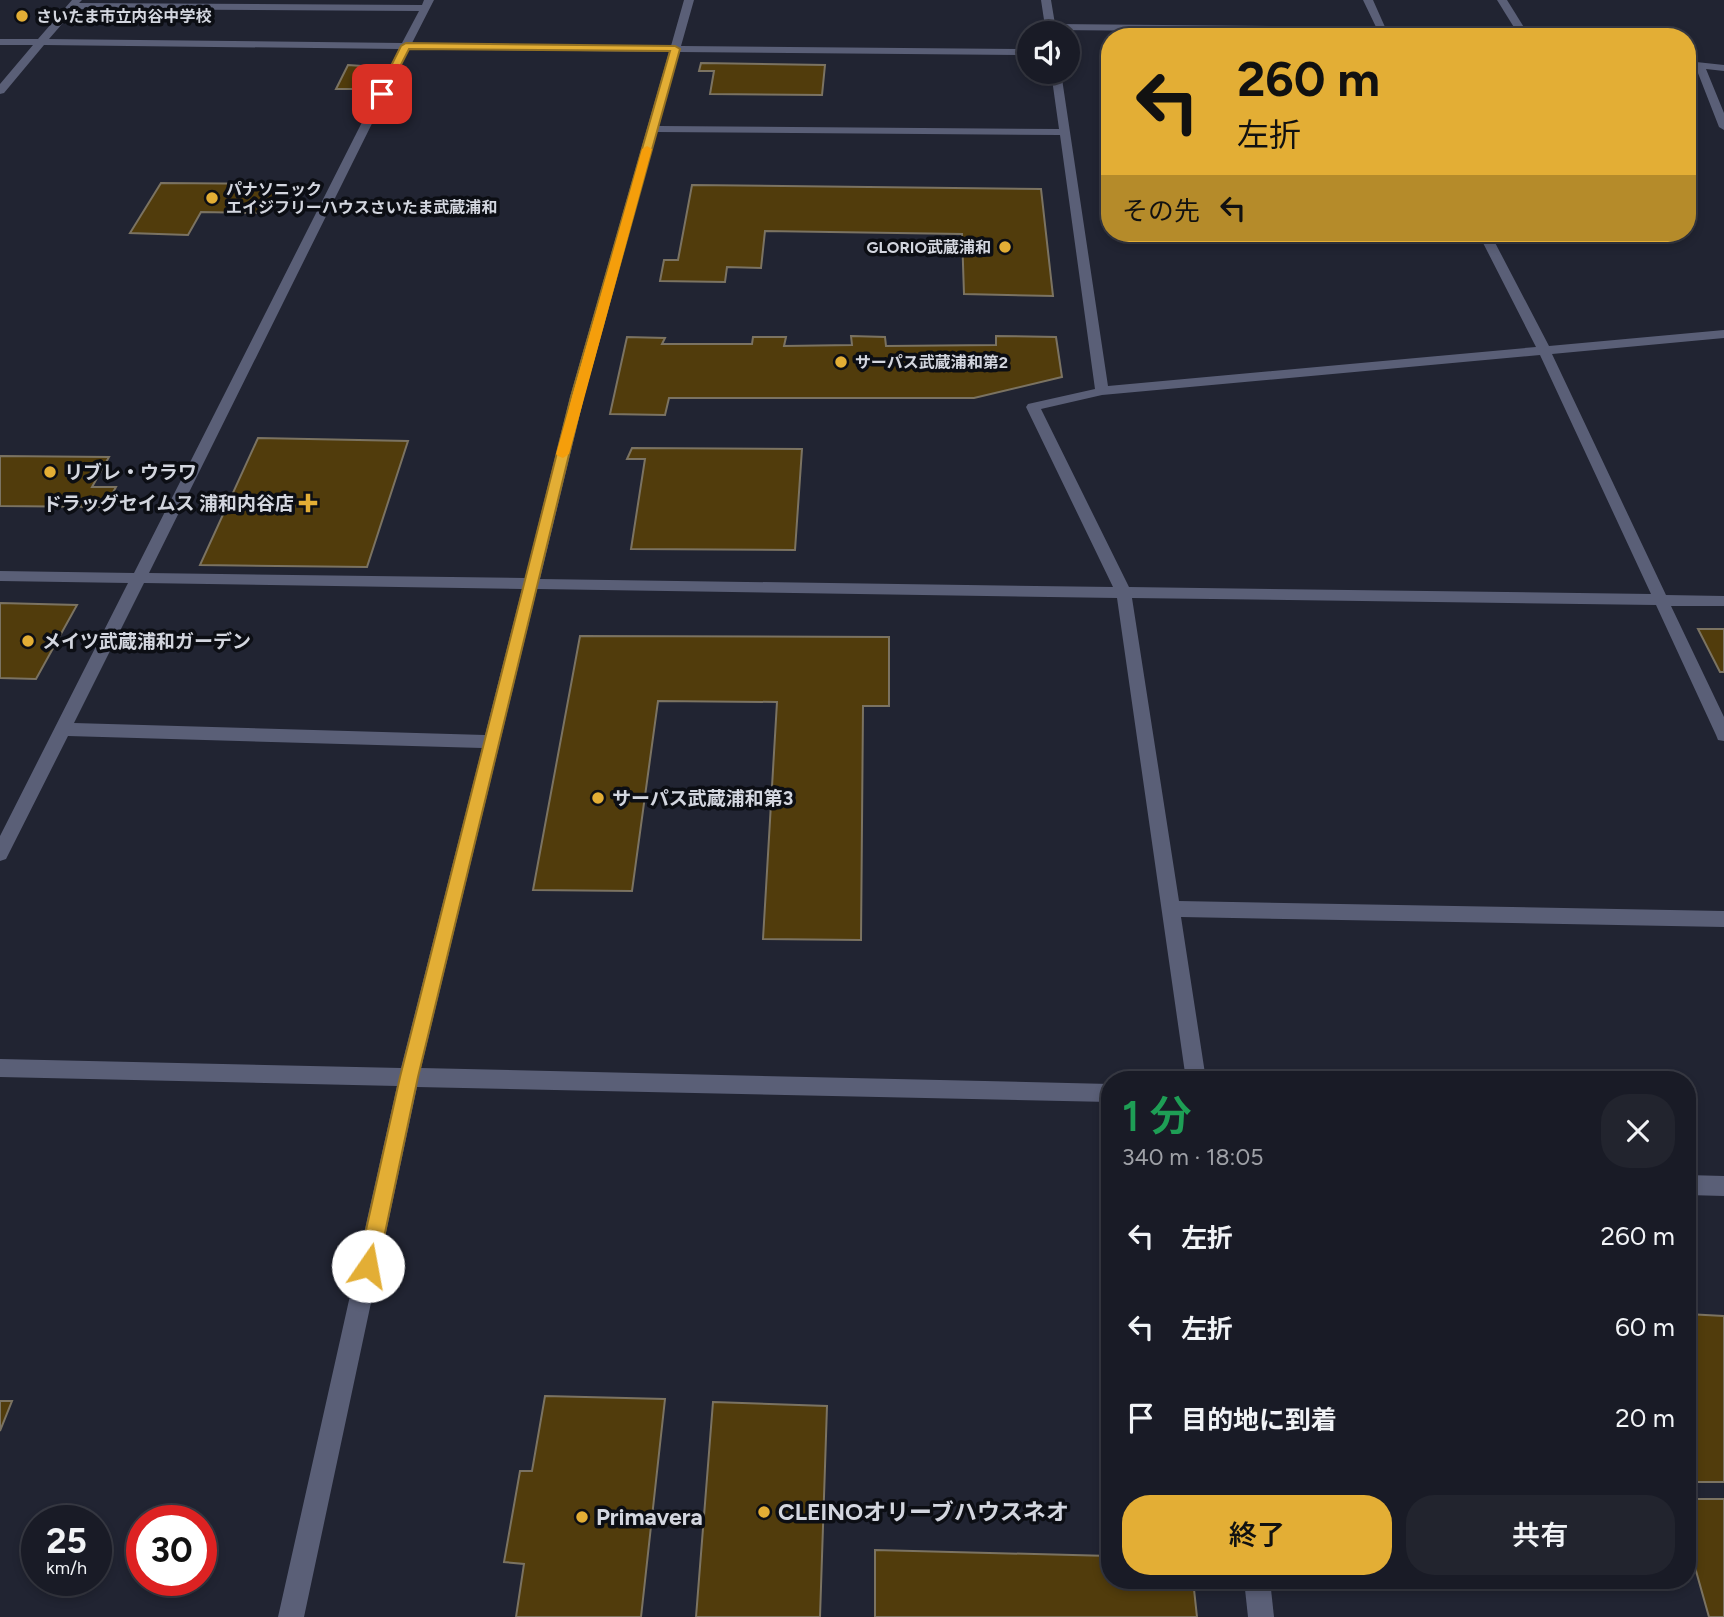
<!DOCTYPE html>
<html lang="ja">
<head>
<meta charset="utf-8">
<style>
  body { margin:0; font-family:Figtree,"Noto Sans JP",sans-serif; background:#22242e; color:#f1f3f6; height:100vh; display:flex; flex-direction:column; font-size:26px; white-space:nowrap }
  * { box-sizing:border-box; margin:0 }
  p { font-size:23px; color:#9fa1a7 }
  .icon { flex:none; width:38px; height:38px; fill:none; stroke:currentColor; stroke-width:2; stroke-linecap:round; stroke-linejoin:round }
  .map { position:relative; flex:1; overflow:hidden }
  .details { position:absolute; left:1101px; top:1071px; width:595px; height:518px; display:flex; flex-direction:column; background:#191b26; border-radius:28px; box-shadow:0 4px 10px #0003,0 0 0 2px #373943 }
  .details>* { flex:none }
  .banner { position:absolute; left:1101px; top:28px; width:595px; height:214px; border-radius:28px; box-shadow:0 4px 10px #0003,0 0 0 2px #373943; background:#e3ae35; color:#111; overflow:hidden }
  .controls { position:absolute; left:1017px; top:21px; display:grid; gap:14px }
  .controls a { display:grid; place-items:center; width:63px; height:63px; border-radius:50%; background:#191b26; box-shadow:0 4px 10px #0003,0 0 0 2px #373943; font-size:35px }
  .speed { position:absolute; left:21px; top:1505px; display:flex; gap:14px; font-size:35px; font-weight:700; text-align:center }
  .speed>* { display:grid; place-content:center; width:91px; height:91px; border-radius:50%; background:#191b26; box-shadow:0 4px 10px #0003,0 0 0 2px #373943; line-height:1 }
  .speed small { font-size:18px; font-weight:400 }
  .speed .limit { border:10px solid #d22; background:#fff; color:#111 }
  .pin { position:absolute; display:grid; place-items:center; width:60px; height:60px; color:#fff; margin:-30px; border-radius:14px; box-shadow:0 4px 10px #0006 }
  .me { position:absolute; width:77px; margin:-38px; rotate:12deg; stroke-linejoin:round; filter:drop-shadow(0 0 5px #0008) }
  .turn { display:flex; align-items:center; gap:24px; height:147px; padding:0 21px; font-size:32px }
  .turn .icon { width:91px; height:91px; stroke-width:2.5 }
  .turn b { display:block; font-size:49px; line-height:60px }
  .then { display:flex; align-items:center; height:66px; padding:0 21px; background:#0003; gap:14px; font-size:26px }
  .round { display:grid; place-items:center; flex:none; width:74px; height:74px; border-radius:28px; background:#22242e }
  .head { display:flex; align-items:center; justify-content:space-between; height:119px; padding:0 21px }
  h1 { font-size:42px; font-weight:600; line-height:52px; color:#1e9e55 }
  .cta { display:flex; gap:14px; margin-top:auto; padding:14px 21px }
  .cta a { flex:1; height:80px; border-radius:28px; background:#e3ae35; color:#111; font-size:28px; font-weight:600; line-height:80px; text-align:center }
  .cta a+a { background:#22242e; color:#f1f3f6 }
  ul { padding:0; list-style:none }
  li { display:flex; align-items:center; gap:21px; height:91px; padding:0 21px }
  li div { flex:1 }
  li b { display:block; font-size:26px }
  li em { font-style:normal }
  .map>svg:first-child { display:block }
  .building { fill:#513c0c; stroke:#7b7362; stroke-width:2 }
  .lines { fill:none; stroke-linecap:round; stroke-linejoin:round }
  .minor { fill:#5a5f77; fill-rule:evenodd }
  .route { fill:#e3ae35; stroke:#947122; stroke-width:2 }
  .slow { fill:#f59e0b }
  .poi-dot { fill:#e3ae35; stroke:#0c0e14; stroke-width:2.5 }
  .labels { text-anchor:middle; stroke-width:7; stroke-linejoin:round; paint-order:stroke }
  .far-poi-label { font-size:16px; font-weight:bold; fill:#d3d6df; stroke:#0c0e14; text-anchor:start }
  .poi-label { font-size:19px; font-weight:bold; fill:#d3d6df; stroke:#0c0e14; text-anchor:start }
  .near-poi-label { font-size:23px; font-weight:bold; fill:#d3d6df; stroke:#0c0e14; text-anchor:start }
</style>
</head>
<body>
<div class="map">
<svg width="1724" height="1617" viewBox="0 0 1724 1617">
  <rect width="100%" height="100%" fill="#212432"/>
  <g class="building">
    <path d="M 701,63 L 825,65 L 822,95 L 710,94 L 714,71 L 699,71 Z"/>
    <path d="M 348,65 L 376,67 L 365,89 L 336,89 Z"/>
    <path d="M 161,183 L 282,184 L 263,213 L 201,212 L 188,235 L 130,233 Z"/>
    <path d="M 692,185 L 1041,189 L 1053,296 L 964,294 L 962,234 L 765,231 L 761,268 L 727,267 L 725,282 L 660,281 L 664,260 L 678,260 Z"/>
    <path d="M 851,336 L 885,337 L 886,346 L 996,345 L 996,336 L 1056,337 L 1062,377 L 974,398 L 669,398 L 665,415 L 610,414 L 627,337 L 665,338 L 662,344 L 752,344 L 753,337 L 786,337 L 784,346 L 852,345 Z"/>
    <path d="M 258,438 L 408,441 L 367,567 L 200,565 Z"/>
    <path d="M 632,448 L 802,449 L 795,550 L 631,549 L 645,459 L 627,459 Z"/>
    <path d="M 0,456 L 109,457 L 92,487 L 116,487 L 105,507 L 0,506 Z"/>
    <path d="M 0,603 L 77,605 L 36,679 L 0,678 Z"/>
    <path d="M 1698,629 L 1724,629 L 1724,672 L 1720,672 Z"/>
    <path d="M 580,636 L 889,637 L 889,706 L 863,706 L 861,940 L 763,939 L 777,702 L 658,701 L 632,891 L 533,890 Z"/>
    <path d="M 1687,1314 L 1724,1316 L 1724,1482 L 1687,1482 Z"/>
    <path d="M 545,1396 L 665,1399 L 641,1617 L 516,1617 L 524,1564 L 504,1562 L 520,1471 L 532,1471 Z"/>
    <path d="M 0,1401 L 12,1401 L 0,1431 Z"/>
    <path d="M 713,1402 L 827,1406 L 820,1617 L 696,1617 Z"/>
    <path d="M 1687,1499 L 1724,1499 L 1724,1617 L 1709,1617 L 1687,1539 Z"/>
    <path d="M 875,1550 L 1110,1556 L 1110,1580 L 1193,1580 L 1197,1617 L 875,1617 Z"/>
  </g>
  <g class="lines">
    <g class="minor">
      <path d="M 72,0 L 82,0 L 79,3 L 422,5 L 424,0 L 434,0 L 412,43 L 671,46 L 684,0 L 694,0 L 681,46 L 1029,49 L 1029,55 L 679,52 L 659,126 L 1059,129 L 1051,72 L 1061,72 L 1108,386 L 1536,347 L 1478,233 L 1490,233 L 1549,346 L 1724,330 L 1724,338 L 1552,354 L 1666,595 L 1724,596 L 1724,606 L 1671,606 L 1724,717 L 1724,741 L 1718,740 L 1716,735 L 1656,605 L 1132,598 L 1179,901 L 1724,911 L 1724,927 L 1181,917 L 1206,1080 L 1186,1080 L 1117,598 L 537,589 L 421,1068 L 1110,1084 L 1110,1102 L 417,1087 L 304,1617 L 278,1617 L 397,1086 L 0,1077 L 0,1059 L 401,1068 L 482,748 L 68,736 L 6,859 L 0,861 L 0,836 L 128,583 L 0,581 L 0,571 L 134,573 L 399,49 L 44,45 L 4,93 L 0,94 L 0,84 L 33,45 L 0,45 L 0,39 L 38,39 ZM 75,9 L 419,11 L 402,43 L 49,39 ZM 409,49 L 669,52 L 570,397 L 525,578 L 149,573 ZM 657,132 L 1060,135 L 1095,389 L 1028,404 L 1026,407 L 1113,587 L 540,579 L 584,397 ZM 1540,355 L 1651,594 L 1129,587 L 1041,409 L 1102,395 ZM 144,583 L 522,589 L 485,735 L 74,723 Z"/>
      <path d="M 1041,0 L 1051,0 L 1055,24 L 1376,27 L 1363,0 L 1373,0 L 1385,27 L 1450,37 L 1388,34 L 1390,37 L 1380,37 L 1378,33 L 1055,30 L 1056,33 L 1046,33 Z"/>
      <path d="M 1497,0 L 1507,0 L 1530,37 L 1520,37 Z"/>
      <path d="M 1687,61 L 1724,65 L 1724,71 L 1706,69 L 1724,113 L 1724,130 L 1719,127 L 1696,68 L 1687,67 Z"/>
      <path d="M 1687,1175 L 1724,1176 L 1724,1196 L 1687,1195 Z"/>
      <path d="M 1244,1580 L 1270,1580 L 1274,1617 L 1248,1617 Z"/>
    </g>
  </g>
  <path class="route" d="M 406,43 L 675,46 L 680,49 L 583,397 L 418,1077 L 378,1266 L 375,1273 L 368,1276 L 361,1273 L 358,1266 L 400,1077 L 571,397 L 670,51 L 409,49 L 386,94 L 378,97 L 377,94 L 401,46 Z"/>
  <path class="slow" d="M 647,146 L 652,149 L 569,454 L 563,458 L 558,456 L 556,454 L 642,149 Z"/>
  <g class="poi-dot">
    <circle cx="22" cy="16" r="7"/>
    <circle cx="212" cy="198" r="7"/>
    <circle cx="1005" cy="247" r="7"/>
    <circle cx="841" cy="362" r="7"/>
    <circle cx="50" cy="472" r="7"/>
    <path d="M304.5 492.5h7v7h7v7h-7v7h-7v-7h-7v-7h7z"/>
    <circle cx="28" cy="641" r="7"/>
    <circle cx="598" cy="798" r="7"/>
    <circle cx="764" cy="1512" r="7"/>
    <circle cx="582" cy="1517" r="7"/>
  </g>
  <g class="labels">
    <g class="far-poi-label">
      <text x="36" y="22">さいたま市立内谷中学校</text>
      <text x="226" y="195">パナソニック<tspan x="226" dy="18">エイジフリーハウスさいたま武蔵浦和</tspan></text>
      <text x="991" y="253" text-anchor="end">GLORIO武蔵浦和</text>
      <text x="855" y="368">サーパス武蔵浦和第2</text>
    </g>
    <g class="poi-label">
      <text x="64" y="479">リブレ・ウラワ</text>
      <text x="294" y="510" text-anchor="end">ドラッグセイムス 浦和内谷店</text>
      <text x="42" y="648">メイツ武蔵浦和ガーデン</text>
      <text x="612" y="805">サーパス武蔵浦和第3</text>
    </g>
    <g class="near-poi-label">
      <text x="778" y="1520">CLEINOオリーブハウスネオ</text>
      <text x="596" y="1525">Primavera</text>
    </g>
  </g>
</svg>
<div class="controls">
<a><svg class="icon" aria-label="sound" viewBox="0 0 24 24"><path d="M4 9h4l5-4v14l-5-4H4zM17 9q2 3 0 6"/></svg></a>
</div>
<div class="speed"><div>25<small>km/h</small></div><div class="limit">30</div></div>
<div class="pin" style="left:382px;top:94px;background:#d93025"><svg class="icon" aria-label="arrive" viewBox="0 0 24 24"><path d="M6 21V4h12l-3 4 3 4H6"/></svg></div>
<svg class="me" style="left:368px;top:1266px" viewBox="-20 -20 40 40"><circle r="19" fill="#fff"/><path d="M0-13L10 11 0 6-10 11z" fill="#e3ae35"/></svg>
<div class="banner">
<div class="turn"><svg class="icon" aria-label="left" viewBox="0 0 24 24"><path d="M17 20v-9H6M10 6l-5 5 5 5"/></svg><div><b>260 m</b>左折</div></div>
<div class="then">その先<svg class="icon" aria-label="left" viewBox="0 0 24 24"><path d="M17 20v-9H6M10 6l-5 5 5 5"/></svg></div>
</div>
<section class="details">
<div class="head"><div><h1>1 分</h1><p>340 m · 18:05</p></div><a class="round"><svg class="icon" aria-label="close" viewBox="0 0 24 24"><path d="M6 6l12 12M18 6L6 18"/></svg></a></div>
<ul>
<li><svg class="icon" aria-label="left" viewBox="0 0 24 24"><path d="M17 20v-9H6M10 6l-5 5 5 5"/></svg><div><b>左折</b></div><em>260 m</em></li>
<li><svg class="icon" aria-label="left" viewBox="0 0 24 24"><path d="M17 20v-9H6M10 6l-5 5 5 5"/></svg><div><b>左折</b></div><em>60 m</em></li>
<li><svg class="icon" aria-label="arrive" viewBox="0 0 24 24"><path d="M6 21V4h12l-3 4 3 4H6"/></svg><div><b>目的地に到着</b></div><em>20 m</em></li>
</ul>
<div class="cta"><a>終了</a><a>共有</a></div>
</section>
</div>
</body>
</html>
